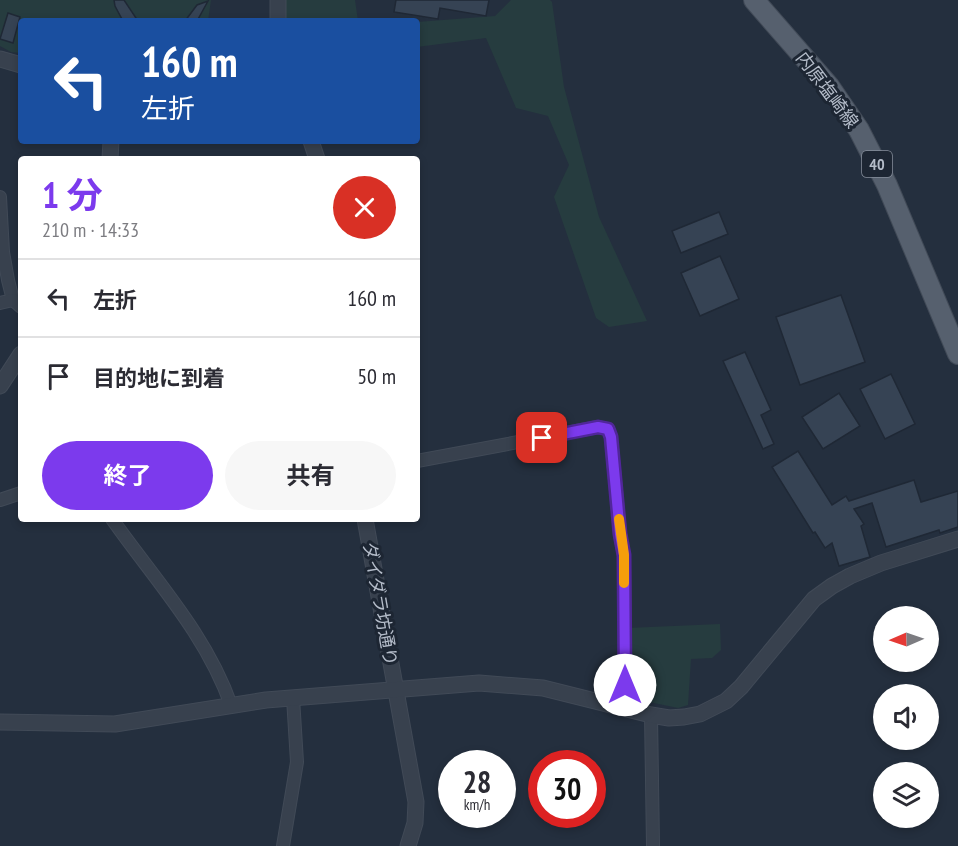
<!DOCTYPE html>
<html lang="ja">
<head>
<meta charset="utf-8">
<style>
  body { margin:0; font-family:"PT Sans Narrow","Noto Sans JP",sans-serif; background:#f7f7f7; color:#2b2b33; height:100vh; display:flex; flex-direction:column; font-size:22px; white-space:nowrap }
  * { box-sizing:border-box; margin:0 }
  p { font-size:20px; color:#7c7c81 }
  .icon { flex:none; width:33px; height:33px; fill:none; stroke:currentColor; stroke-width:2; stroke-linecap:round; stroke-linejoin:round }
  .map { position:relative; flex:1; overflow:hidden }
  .drawer { position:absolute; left:18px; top:156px; width:402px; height:366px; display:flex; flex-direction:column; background:#fff; border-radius:6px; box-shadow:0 3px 9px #0003 }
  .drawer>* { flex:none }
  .banner { position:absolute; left:18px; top:18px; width:402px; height:126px; border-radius:6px; box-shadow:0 3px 9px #0003; background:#1a4fa0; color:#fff; overflow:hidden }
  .needle { width:39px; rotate:268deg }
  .tools { position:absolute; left:873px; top:606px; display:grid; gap:12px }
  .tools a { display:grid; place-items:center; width:66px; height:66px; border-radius:50%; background:#fff; box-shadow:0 3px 9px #0003; font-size:30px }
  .speed { position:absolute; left:438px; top:750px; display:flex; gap:12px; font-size:30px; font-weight:700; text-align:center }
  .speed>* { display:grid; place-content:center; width:78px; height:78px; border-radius:50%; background:#fff; box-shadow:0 3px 9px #0003; line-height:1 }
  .speed small { font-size:15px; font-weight:400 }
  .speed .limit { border:9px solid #d22; background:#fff; color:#111 }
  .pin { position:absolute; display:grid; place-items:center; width:51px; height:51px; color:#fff; margin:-26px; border-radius:12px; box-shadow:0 3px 9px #0006 }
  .me { position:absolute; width:66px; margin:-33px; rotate:0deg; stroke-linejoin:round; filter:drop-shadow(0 0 4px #0008) }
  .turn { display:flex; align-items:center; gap:21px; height:126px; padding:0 24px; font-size:27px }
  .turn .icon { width:78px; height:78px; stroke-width:2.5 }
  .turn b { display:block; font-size:42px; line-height:51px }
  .round { display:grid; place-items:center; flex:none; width:63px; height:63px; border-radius:32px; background:#f7f7f7 }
  .head { display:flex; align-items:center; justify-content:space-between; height:102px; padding:0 24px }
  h1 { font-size:36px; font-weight:700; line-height:45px; color:#7c3aed }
  .button { display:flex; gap:12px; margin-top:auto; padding:12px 24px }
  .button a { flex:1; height:69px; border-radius:36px; background:#7c3aed; color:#fff; font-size:24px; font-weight:700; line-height:69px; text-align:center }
  .button a+a { background:#f7f7f7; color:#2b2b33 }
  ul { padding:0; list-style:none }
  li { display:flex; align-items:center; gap:18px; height:78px; padding:0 24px; border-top:2px solid #e1e1e2 }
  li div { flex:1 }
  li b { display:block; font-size:22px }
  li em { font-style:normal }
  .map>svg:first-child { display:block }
  .green { fill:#263c3f }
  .building { fill:#364354; stroke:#1f2835; stroke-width:1.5 }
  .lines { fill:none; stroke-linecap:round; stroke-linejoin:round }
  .minor-casing { stroke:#414a57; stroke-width:14 }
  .tertiary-casing { stroke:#414a57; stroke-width:17 }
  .primary-casing { stroke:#414a57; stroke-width:22 }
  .minor { stroke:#38414e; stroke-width:12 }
  .tertiary { stroke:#38414e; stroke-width:15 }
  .primary { stroke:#56606e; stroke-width:20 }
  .route-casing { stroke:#51269a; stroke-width:15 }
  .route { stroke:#7c3aed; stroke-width:10 }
  .slow { stroke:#f59e0b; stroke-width:10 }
  .labels { text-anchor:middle; stroke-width:6; stroke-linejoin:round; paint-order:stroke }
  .shield { fill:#1d2633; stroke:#878f9c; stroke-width:1.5 }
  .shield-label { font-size:16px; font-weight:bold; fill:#b4bcc9 }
  .street-label { font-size:18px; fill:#b4bcc9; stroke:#1d2633 }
</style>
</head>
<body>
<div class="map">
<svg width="958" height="846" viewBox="0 0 958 846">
  <rect width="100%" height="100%" fill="#242f3e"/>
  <g class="green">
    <path d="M 0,0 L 211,0 L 208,21 L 21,21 L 21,53 L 11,52 L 0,46 Z"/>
    <path d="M 286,0 L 355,0 L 358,21 L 286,21 Z"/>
    <path d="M 511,0 L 550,0 L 552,2 L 564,87 L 599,217 L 647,321 L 609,327 L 596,318 L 554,197 L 569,165 L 548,116 L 516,108 L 486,38 L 417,47 L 417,22 L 495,16 Z"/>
    <path d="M 720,624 L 721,650 L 712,658 L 691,659 L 688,705 L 678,708 L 630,698 L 627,628 Z"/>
  </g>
  <g class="building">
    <path d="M 114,0 L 124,0 L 138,21 L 123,21 L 115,6 Z"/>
    <path d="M 396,0 L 489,0 L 486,16 L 440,8 L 438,19 L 394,12 Z"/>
    <path d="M 208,1 L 197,21 L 185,21 L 197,5 Z"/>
    <path d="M 8,13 L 20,17 L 13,43 L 0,39 Z"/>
    <path d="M 719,212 L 728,234 L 681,253 L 672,231 Z"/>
    <path d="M 720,256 L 739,299 L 700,316 L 681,273 Z"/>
    <path d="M 841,295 L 865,362 L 800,385 L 776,317 Z"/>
    <path d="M 745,352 L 771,410 L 761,415 L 774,444 L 763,449 L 723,361 Z"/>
    <path d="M 891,374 L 915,424 L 885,439 L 860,389 Z"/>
    <path d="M 839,393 L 860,426 L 823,449 L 802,417 Z"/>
    <path d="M 798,451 L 832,505 L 846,496 L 849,501 L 914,480 L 921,502 L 958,491 L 958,527 L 940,533 L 939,530 L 886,547 L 872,503 L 854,509 L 864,524 L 861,526 L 870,557 L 839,566 L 832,543 L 825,548 L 815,532 L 813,533 L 772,467 Z"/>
  </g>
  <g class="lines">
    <g class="minor-casing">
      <g id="minor">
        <path d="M 0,197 L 3,252 L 8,280 L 13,300 L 21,307"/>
        <path d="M 0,303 L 13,300"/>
        <path d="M 417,461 L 598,427 L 608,429 L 611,437 L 620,534 L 624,556 L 625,708"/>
        <path d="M 0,500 L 21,493"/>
        <path d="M 112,519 C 155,580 206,634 231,705"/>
        <path d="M 651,715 L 653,846"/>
        <path d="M 283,846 L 297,762 L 293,698"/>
      </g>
    </g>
    <g class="tertiary-casing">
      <g id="tertiary">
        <path d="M 278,21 L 278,0"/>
        <path d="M 0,59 L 21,65"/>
        <path d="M 311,141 L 317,159"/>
        <path d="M 110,159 L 111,141"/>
        <path d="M 0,386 L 21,354"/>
        <path d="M 365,519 L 416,802 L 415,823 L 408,846"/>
        <path d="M 0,722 L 115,724 L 266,700 L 479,683 L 543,688 L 651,715 L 669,718 L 684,717 L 700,714 L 726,701 L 741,687 L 814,599 L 832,586 L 850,576 L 881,563 L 958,539"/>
      </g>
    </g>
    <g class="primary-casing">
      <path id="primary" d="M 754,0 L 829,86 L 859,130 L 887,185 L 958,354"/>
    </g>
    <use href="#minor" class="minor"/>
    <use href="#tertiary" class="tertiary"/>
    <use href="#primary" class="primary"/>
  </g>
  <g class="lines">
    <g class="route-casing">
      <path id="route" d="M 542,438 L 598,427 L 608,429 L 611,437 L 620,534 L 624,555 L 625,685"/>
    </g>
    <use href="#route" class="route"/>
    <path class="slow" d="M 619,519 L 624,555 L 624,583"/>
  </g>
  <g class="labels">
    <rect class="shield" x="862" y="151" width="30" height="26" rx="4.5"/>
    <g class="shield-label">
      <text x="877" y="170">40</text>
    </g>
    <g class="street-label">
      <text transform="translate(827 90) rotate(53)" y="6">内原塩崎線</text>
      <text transform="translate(380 604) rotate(80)" y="6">ダイダラ坊通り</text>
    </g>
  </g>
</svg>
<div class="tools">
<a><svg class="needle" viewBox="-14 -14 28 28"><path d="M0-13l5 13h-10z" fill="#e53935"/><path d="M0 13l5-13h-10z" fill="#7c7c81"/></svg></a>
<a><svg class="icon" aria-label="sound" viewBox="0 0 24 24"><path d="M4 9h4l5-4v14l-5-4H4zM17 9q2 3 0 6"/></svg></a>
<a><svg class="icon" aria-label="layers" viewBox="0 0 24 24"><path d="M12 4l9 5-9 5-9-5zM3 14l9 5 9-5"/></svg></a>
</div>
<div class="speed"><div>28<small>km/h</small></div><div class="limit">30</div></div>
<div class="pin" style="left:542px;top:438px;background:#d93025"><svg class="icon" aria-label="arrive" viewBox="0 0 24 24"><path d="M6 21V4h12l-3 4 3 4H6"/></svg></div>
<svg class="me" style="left:625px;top:685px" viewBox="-20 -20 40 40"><circle r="19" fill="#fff"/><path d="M0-13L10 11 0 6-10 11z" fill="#7c3aed"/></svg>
<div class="banner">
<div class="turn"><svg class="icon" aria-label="left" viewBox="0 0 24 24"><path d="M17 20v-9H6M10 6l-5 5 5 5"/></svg><div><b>160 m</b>左折</div></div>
</div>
<section class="drawer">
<div class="head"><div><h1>1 分</h1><p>210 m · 14:33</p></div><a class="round" style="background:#d93025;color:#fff"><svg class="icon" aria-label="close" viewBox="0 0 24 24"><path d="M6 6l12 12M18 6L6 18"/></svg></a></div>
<ul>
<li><svg class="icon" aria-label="left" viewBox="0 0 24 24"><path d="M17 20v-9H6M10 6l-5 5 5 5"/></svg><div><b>左折</b></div><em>160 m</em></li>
<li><svg class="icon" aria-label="arrive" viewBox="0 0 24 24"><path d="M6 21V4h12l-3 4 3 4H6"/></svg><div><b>目的地に到着</b></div><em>50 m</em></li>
</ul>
<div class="button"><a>終了</a><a>共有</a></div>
</section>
</div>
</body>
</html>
